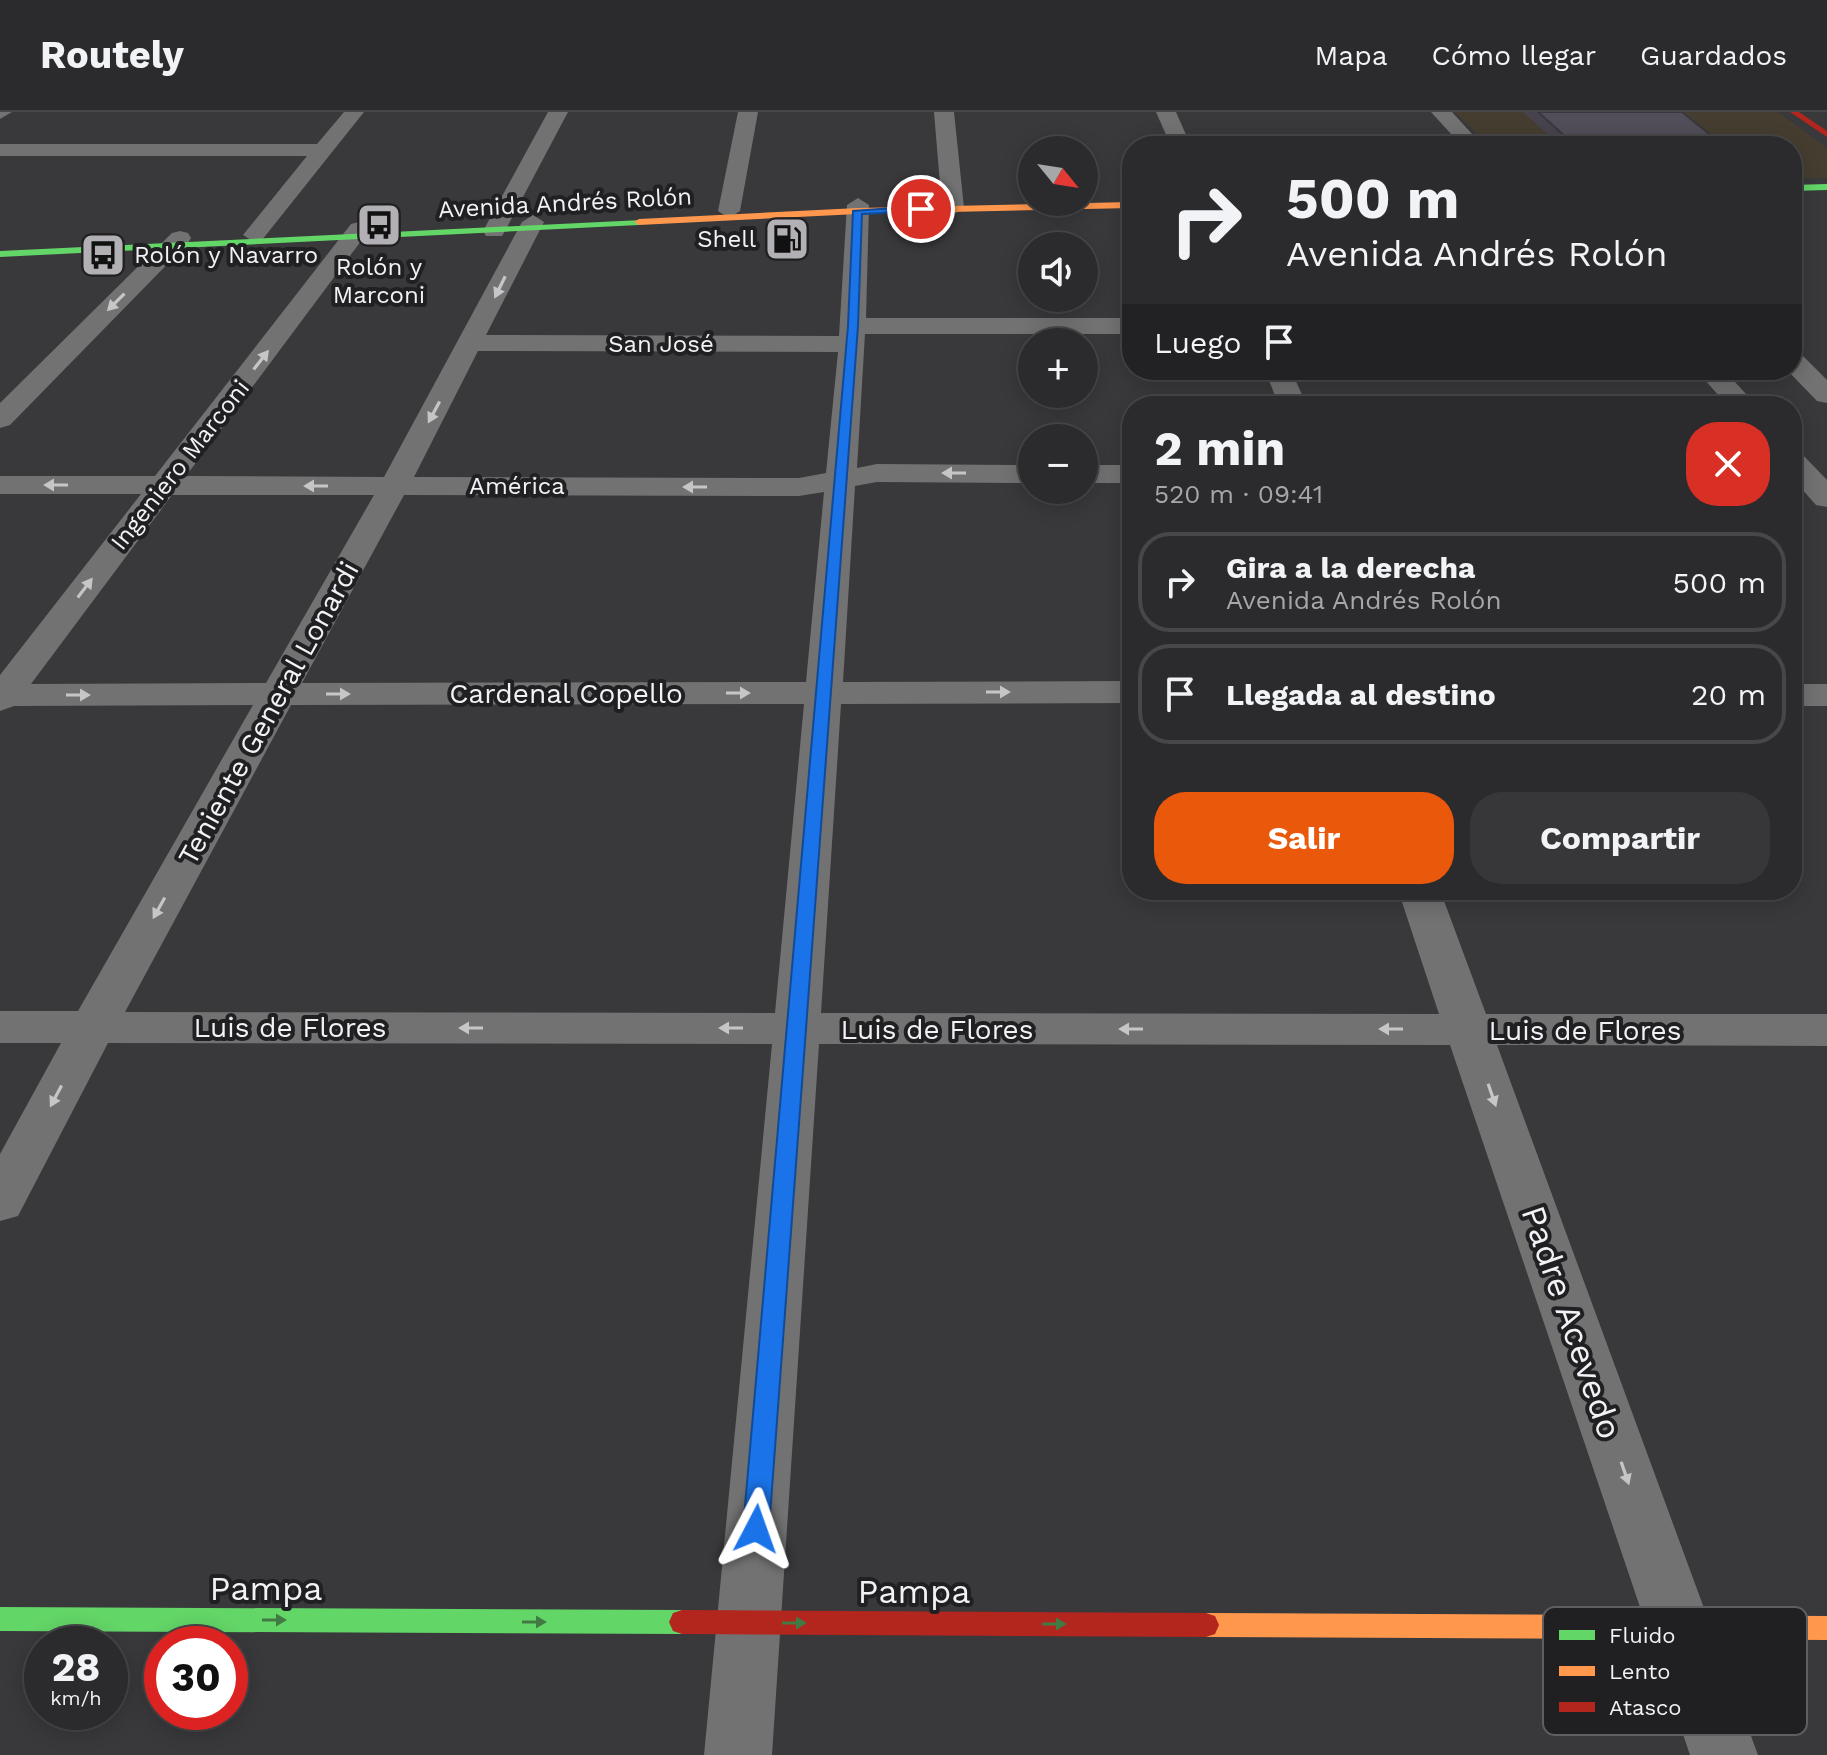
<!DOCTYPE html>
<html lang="es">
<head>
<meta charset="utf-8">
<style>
  body { margin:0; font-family:"Work Sans",sans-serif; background:#373638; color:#f1f3f6; height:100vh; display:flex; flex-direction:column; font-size:30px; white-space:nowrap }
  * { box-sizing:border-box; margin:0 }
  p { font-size:26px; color:#a6a7a9 }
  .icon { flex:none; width:44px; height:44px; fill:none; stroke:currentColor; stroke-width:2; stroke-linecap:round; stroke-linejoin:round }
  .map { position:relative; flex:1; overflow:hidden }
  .details { position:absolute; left:1122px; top:284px; width:680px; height:504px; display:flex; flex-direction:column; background:#2b2a2c; border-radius:32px; box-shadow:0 4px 20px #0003,0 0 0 2px #474648 }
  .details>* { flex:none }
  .guide { position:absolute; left:1122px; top:24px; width:680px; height:244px; border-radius:32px; box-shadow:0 4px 20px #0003,0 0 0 2px #474648; background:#2b2a2c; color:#f1f3f6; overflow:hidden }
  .needle { width:52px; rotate:120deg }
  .tools { position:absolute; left:1018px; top:24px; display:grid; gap:16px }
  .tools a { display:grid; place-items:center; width:80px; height:80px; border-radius:50%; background:#2b2a2c; box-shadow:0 4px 20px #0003,0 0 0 2px #474648; font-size:40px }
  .speed { position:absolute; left:24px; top:1514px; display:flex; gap:16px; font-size:40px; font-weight:700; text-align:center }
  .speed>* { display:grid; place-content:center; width:104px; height:104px; border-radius:50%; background:#2b2a2c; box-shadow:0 4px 20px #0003,0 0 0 2px #474648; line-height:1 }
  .speed small { font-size:20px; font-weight:400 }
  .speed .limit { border:12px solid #d22; background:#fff; color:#111 }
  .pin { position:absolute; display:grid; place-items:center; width:68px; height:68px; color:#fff; margin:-34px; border:4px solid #fff; border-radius:50%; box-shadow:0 2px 8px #0007 }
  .me { position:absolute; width:88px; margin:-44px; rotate:4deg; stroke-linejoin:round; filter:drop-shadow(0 0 6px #0008) }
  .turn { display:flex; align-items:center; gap:28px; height:168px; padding:0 32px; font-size:36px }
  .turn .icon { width:104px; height:104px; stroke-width:2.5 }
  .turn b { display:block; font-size:56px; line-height:68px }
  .then { display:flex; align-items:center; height:76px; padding:0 32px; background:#0003; gap:16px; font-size:30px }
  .round { display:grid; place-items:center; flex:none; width:84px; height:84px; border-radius:32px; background:#373638 }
  .head { display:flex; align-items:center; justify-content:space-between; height:136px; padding:0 32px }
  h1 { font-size:48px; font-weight:700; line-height:60px }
  .cta { display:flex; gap:16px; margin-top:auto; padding:16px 32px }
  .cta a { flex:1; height:92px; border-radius:32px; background:#ea580c; color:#fff; font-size:32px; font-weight:700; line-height:92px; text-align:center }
  .cta a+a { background:#373638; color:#f1f3f6 }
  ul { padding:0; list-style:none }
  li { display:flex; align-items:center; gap:24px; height:100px; margin:0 16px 12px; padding:0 16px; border:4px solid #474648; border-radius:32px }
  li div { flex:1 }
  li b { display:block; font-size:30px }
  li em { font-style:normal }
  header { display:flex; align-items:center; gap:48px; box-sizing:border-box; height:112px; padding:0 40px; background:#2b2a2c; border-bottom:2px solid #474648 }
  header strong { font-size:38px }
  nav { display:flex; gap:44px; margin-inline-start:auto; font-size:28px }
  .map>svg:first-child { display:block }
  .commercial { fill:#453e30 }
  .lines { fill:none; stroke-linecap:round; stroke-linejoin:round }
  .lane { fill:#737272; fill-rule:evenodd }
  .street { fill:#737272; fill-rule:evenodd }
  .fast { fill:#63d668; fill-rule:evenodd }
  .slow { fill:#ff974d; fill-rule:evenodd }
  .jam { fill:#b3261e; fill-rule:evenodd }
  .wall { fill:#47434d }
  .building { fill:#524e59; stroke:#39373e; stroke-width:2 }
  .oneway { fill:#c6c5c7 }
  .oneway2 { fill:#427a44 }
  .route { fill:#1a73e8; stroke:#114b97; stroke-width:2 }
  .labels { text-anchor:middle; stroke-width:8; stroke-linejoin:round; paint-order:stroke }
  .far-street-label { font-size:24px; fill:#f3f1f5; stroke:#201f21 }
  .far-poi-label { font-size:24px; fill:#f3f1f5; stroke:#201f21; text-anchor:end }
  .street-label { font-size:28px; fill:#f3f1f5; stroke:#201f21 }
  .near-street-label { font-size:34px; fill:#f3f1f5; stroke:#201f21 }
  .key { fill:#201f21; stroke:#5f5e61; stroke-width:2 }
  .key-label { font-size:22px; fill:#f3f1f5 }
</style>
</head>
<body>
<header>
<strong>Routely</strong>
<nav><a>Mapa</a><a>Cómo llegar</a><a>Guardados</a></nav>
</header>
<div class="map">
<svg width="1827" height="1643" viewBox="0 0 1827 1643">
  <rect width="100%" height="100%" fill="#39383b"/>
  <path class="commercial" d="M 1455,0 L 1778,0 L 1827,36 L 1827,66 L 1792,67 L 1792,34 L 1489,34 Z"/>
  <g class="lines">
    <path class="lane" d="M 1132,506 L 1132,551 L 1122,545 L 1121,511 Z"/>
    <g class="street">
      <path d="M 0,0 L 12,0 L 0,7 Z"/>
      <path d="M 344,0 L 364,0 L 262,128 L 254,130 L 243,123 L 307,44 L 0,44 L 0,32 L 317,32 Z"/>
      <path d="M 548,0 L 568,0 L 505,119 L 502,124 L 486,124 L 483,119 Z"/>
      <path d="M 738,0 L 758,0 L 740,99 L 729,106 L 718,99 Z"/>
      <path d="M 934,0 L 954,0 L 964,96 L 953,103 L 942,96 Z"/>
      <path d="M 1156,0 L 1176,0 L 1191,34 L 1171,34 Z"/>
      <path d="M 1431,0 L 1452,0 L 1483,34 L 1462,34 Z"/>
      <path d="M 858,86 L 869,93 L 866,206 L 1132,206 L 1132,222 L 865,222 L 857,356 L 877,352 L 1032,353 L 1032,371 L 877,370 L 855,374 L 843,570 L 1132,569 L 1132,591 L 841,592 L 821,901 L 1439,902 L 1398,778 L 1440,778 L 1486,902 L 1827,902 L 1827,934 L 1497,933 L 1758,1643 L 1690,1643 L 1450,933 L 819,932 L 772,1643 L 704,1643 L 772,932 L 108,931 L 18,1104 L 0,1109 L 0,1042 L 61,931 L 0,931 L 0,899 L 78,899 L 253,593 L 14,594 L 0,599 L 0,563 L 141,382 L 0,382 L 0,364 L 155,364 L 351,112 L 359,110 L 370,117 L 186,364 L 384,365 L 522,110 L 533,103 L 544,110 L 486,223 L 839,224 L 847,93 ZM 478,239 L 838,240 L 826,361 L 799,366 L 414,365 ZM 824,380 L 806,570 L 302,571 L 404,383 L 799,384 ZM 172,383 L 374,383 L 266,571 L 31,572 ZM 804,592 L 775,901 L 125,900 L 291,593 Z"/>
      <path d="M 180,119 L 188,121 L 191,126 L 188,131 L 10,313 L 0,316 L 0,291 L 172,121 Z"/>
      <path d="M 1792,240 L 1801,242 L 1827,268 L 1827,291 L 1817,289 L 1787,258 L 1792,258 Z"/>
      <path d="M 1265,258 L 1291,258 L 1307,294 L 1279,294 Z"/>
      <path d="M 1696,258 L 1724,258 L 1757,294 L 1728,294 Z"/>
      <path d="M 1792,339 L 1802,342 L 1827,368 L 1827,395 L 1816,393 L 1792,366 Z"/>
      <rect x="1084" y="353" width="48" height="18"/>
      <rect x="1792" y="572" width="35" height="22"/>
    </g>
    <g class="fast">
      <path d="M 1827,72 L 1827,78 L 1792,79 L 1792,73 Z"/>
      <path d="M 642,108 L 639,113 L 0,145 L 0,139 Z"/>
      <path d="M 0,1495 L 682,1498 L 691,1501 L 695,1510 L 691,1519 L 682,1522 L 0,1519 Z"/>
    </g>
    <g class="slow">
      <path d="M 1132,90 L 1132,96 L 858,102 L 639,113 L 634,110 L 639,107 L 858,96 Z"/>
      <path d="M 1206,1501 L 1827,1504 L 1827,1528 L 1206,1525 L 1197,1522 L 1193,1513 L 1197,1504 Z"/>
    </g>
    <g class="jam">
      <path d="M 1790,0 L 1799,0 L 1827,19 L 1827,25 Z"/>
      <path d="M 682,1498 L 1206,1501 L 1215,1504 L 1219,1513 L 1215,1522 L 1206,1525 L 682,1522 L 673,1519 L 669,1510 L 673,1501 Z"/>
    </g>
  </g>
  <path class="wall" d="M 1523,0 L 1682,0 L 1724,34 L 1561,34 Z"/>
  <path class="building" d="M 1538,0 L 1682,0 L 1724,34 L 1576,34 Z"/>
  <defs><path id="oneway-solid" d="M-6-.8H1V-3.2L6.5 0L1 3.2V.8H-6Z" transform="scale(2)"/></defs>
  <g class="oneway">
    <use href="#oneway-solid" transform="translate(500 175) rotate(116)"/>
    <use href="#oneway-solid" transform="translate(116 190) rotate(135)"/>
    <use href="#oneway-solid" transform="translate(261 248) rotate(-52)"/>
    <use href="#oneway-solid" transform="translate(434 300) rotate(118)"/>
    <use href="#oneway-solid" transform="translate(954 361) rotate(-180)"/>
    <use href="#oneway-solid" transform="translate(56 373) rotate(-180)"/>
    <use href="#oneway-solid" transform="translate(316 374) rotate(-180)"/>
    <use href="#oneway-solid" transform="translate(695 375) rotate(-180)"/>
    <use href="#oneway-solid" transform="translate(85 476) rotate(-53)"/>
    <use href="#oneway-solid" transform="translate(998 580)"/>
    <use href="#oneway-solid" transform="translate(738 581)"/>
    <use href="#oneway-solid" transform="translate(338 582)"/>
    <use href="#oneway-solid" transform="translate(78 583)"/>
    <use href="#oneway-solid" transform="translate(159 796) rotate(119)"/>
    <use href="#oneway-solid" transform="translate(471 916) rotate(-180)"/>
    <use href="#oneway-solid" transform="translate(731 916) rotate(-180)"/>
    <use href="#oneway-solid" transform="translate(1131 917) rotate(-180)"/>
    <use href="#oneway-solid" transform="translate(1391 917) rotate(-180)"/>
    <use href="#oneway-solid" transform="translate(1492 983) rotate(71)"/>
    <use href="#oneway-solid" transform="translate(56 984) rotate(118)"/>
    <use href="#oneway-solid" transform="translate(1625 1361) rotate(71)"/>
  </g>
  <g class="oneway2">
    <use href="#oneway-solid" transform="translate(274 1508)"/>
    <use href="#oneway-solid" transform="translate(534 1510)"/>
    <use href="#oneway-solid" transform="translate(794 1511)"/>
    <use href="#oneway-solid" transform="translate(1054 1512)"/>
  </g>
  <path class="route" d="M 921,94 L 925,99 L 862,102 L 858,214 L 769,1417 L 765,1425 L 756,1428 L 747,1425 L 743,1417 L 848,214 L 853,99 Z"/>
  <defs>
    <g id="bus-square" transform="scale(2.3)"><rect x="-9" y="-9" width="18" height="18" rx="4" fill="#b2b0b4" stroke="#201f21"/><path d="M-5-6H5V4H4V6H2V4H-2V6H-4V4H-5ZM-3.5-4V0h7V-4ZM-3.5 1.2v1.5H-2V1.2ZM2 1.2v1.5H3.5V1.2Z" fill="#111"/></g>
    <g id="fuel-square" transform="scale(2.3)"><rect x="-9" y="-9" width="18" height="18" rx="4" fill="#b2b0b4" stroke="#201f21"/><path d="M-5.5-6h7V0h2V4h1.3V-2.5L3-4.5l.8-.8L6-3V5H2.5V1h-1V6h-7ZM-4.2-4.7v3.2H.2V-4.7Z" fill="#111"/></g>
  </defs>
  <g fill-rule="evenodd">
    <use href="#bus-square" x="379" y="113"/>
    <use href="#fuel-square" x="787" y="127"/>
    <use href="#bus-square" x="103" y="143"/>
  </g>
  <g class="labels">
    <g class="far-street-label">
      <text transform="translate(565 91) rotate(-3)" y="8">Avenida Andrés Rolón</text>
      <text x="661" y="240">San José</text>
      <text transform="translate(180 353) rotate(-52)" y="8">Ingeniero Marconi</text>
      <text x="517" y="382">América</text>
    </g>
    <g class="far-poi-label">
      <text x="756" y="135">Shell</text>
      <text x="134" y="151" text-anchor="start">Rolón y Navarro</text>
      <text x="379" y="163" text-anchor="middle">Rolón y<tspan x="379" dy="28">Marconi</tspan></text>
    </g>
    <g class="street-label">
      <text x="566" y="591">Cardenal Copello</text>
      <text transform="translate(268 601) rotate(-61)" y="10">Teniente General Lonardi</text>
      <text x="290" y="925">Luis de Flores</text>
      <text x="937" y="927">Luis de Flores</text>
      <text x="1585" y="928">Luis de Flores</text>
    </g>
    <g class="near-street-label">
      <text transform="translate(1572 1210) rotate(71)" y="12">Padre Acevedo</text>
      <text x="266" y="1488">Pampa</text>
      <text x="914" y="1491">Pampa</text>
    </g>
  </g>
  <rect x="1543" y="1495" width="264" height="128" rx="12" class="key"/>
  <rect x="1559" y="1518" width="36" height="10" fill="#63d668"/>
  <rect x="1559" y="1554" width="36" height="10" fill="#ff974d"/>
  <rect x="1559" y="1590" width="36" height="10" fill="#b3261e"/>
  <g class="key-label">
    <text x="1609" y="1531">Fluido</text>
    <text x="1609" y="1567">Lento</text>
    <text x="1609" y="1603">Atasco</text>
  </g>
</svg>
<div class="tools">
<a><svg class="needle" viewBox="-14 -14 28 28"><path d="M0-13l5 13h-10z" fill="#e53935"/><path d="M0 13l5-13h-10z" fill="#a6a7a9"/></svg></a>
<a><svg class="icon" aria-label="sound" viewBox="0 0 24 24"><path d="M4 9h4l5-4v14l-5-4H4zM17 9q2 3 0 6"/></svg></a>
<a>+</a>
<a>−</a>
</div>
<div class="speed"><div>28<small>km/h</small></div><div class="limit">30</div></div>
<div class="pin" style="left:921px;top:97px;background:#d93025"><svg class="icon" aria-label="arrive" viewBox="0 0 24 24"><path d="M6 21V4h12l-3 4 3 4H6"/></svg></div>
<svg class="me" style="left:756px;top:1417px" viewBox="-20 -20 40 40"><path d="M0-17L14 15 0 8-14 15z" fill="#1a73e8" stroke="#fff" stroke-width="4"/></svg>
<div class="guide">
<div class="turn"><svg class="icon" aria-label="right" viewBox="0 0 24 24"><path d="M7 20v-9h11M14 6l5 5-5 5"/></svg><div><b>500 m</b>Avenida Andrés Rolón</div></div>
<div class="then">Luego<svg class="icon" aria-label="arrive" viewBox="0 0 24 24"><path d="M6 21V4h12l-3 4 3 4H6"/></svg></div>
</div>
<section class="details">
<div class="head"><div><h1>2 min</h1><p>520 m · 09:41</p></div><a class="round" style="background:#d93025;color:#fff"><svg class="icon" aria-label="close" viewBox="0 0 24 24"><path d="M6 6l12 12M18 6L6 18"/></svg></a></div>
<ul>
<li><svg class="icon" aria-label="right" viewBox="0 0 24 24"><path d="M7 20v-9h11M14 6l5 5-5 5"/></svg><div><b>Gira a la derecha</b><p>Avenida Andrés Rolón</p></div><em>500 m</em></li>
<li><svg class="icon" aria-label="arrive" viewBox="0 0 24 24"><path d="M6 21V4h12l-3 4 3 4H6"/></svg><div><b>Llegada al destino</b></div><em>20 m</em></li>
</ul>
<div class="cta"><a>Salir</a><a>Compartir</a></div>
</section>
</div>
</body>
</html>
